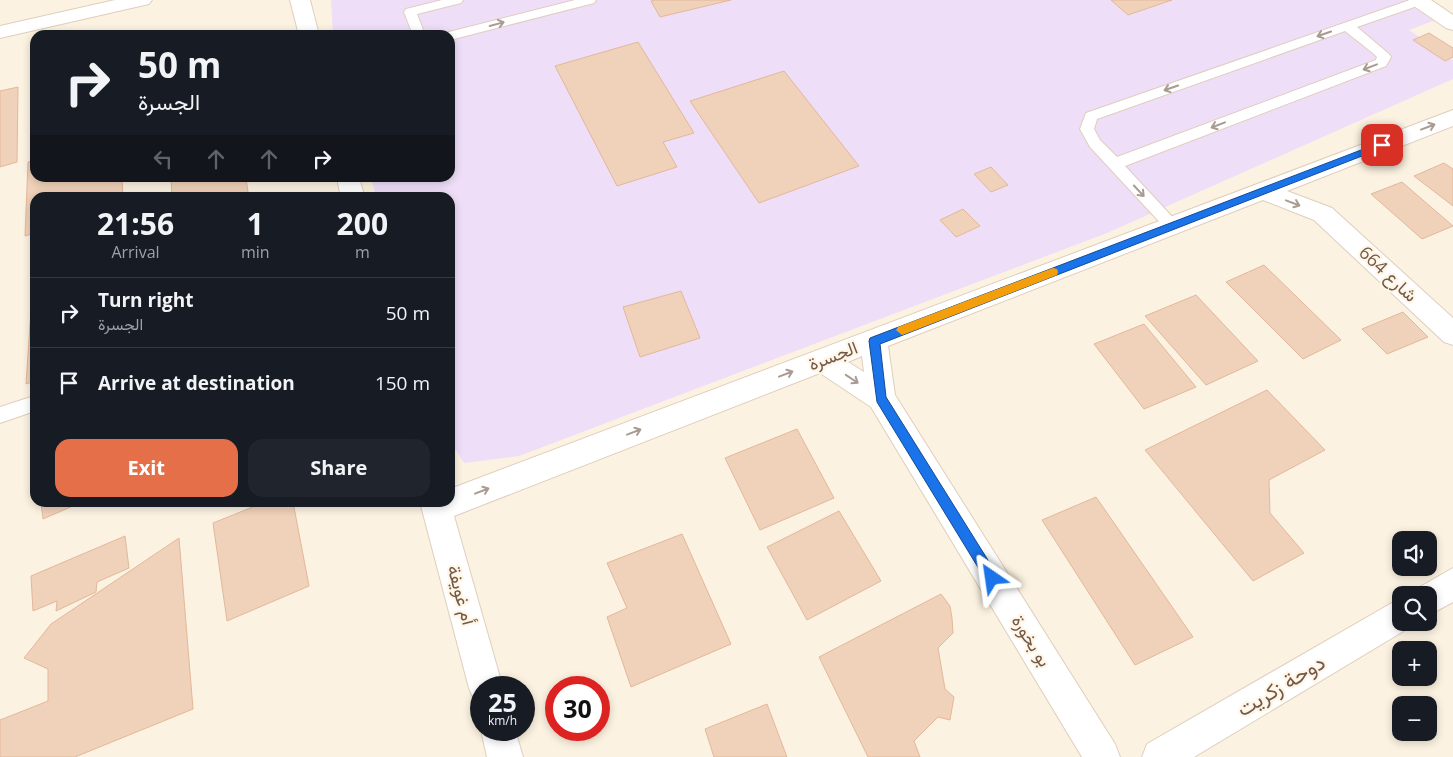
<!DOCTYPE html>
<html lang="en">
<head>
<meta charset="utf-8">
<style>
  body { margin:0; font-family:"Open Sans",Vazirmatn,sans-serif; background:#20242c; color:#f1f3f6; height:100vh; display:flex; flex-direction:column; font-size:19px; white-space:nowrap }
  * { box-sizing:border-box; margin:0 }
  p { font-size:16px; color:#9ea1a6 }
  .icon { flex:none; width:28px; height:28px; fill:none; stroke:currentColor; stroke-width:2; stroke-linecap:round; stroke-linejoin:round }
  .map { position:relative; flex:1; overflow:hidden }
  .sheet { position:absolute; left:30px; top:192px; width:425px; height:315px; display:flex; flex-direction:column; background:#171b24; border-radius:15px; box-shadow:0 2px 8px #0003 }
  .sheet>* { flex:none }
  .hud { position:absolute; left:30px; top:30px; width:425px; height:152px; border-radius:15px; box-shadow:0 2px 8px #0003; background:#171b24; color:#f1f3f6; overflow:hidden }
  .controls { position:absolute; left:1392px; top:531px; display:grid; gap:10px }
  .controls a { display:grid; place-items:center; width:45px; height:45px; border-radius:10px; background:#171b24; box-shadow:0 2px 8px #0003; font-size:25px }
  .speed { position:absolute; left:470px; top:676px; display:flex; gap:10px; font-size:25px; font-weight:700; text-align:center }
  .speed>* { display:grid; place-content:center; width:65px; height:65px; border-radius:50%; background:#171b24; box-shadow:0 2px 8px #0003; line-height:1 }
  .speed small { font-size:12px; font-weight:400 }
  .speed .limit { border:8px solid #d22; background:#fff; color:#111 }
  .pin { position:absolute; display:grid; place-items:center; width:42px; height:42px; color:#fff; margin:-21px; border-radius:10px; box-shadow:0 2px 8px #0006 }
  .me { position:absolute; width:55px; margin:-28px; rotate:328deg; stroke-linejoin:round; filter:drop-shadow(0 0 4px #0008) }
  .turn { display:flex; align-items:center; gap:18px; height:105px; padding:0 25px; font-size:22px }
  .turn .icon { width:65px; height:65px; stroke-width:2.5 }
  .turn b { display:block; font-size:35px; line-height:42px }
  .lanes { display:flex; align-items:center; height:48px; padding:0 25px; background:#0003; justify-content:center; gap:25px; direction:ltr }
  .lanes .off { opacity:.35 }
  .eta { display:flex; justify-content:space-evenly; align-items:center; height:85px; text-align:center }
  .eta b { font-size:30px; font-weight:700; line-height:35px }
  .button { display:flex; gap:10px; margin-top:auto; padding:10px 25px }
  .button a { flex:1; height:58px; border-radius:15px; background:#e46f48; color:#fff; font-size:20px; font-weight:700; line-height:58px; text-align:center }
  .button a+a { background:#20242c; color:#f1f3f6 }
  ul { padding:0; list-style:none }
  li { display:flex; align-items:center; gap:15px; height:70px; padding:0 25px; border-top:1px solid #363941 }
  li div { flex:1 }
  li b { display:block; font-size:19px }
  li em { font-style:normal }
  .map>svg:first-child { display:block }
  .education { fill:#efdef8 }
  .building { fill:#f0d1b9; stroke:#e3b89a }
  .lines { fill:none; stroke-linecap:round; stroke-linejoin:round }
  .service-casing { stroke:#dfcebd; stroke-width:2 }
  .minor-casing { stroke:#dfcebd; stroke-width:2 }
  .service { fill:#fff; fill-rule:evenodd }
  .minor { fill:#fff; fill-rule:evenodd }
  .oneway { stroke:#aa9b92 }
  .route { fill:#1a73e8; stroke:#114b97 }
  .slow { fill:#f59e0b }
  .labels { text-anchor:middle; stroke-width:4.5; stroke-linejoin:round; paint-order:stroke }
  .street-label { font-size:18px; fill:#725949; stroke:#fff6e7 }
  .near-street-label { font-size:21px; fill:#725949; stroke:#fff6e7 }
</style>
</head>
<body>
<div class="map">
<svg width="1453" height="757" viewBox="0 0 1453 757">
  <rect width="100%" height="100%" fill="#fcf2e1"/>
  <path class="education" d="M 331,0 L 1411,0 L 1438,19 L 1409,30 L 1453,60 L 1453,79 L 1107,233 L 519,456 L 464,463 L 450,441 L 450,198 L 376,197 L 371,178 L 450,178 L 450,35 L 333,35 Z"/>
  <g class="building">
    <path d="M 655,0 L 731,0 L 660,17 L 651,1 Z"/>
    <path d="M 1111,0 L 1172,0 L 1128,15 Z"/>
    <path d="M 1429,33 L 1453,48 L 1453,57 L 1445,61 L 1413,40 Z"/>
    <path d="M 638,42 L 694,133 L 663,142 L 677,167 L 617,186 L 555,66 Z"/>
    <path d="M 784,71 L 859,166 L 759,203 L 690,101 Z"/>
    <path d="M 18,87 L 17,162 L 0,167 L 0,91 Z"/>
    <path d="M 35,160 L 35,178 L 122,178 L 123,198 L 35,198 L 35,233 L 25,236 L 28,162 Z"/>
    <path d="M 1444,163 L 1453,169 L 1453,206 L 1414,176 Z"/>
    <path d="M 991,167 L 1008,185 L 991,192 L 974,174 Z"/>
    <path d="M 171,178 L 246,178 L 248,192 L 229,198 L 172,198 Z"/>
    <path d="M 1402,182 L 1453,226 L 1422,239 L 1371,194 Z"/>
    <path d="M 963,209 L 980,226 L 956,237 L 940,220 Z"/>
    <path d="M 1264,265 L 1341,340 L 1303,359 L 1226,282 Z"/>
    <path d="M 34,266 L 35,381 L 26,384 Z"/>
    <path d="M 681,291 L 700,338 L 640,357 L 623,307 Z"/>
    <path d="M 1196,295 L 1258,361 L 1206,385 L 1145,316 Z"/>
    <path d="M 1403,312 L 1428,337 L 1387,354 L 1362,329 Z"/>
    <path d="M 1144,324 L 1196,387 L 1144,409 L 1094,344 Z"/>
    <path d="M 1267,390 L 1325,450 L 1269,480 L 1270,513 L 1304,553 L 1253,581 L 1145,450 Z"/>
    <path d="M 797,429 L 834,498 L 760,530 L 725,458 Z"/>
    <path d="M 1096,497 L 1193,637 L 1135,665 L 1042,520 Z"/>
    <path d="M 41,502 L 82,502 L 43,519 Z"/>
    <path d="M 265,502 L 293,502 L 309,586 L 227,621 L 213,523 Z"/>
    <path d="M 839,511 L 881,581 L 807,620 L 767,547 Z"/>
    <path d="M 682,534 L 731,644 L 631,687 L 607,617 L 627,608 L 607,563 Z"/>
    <path d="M 125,536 L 129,568 L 97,582 L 96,592 L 56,611 L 57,601 L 33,611 L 31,576 Z"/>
    <path d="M 179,538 L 193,709 L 75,757 L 0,757 L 0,720 L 48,701 L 48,669 L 24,658 L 51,624 Z"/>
    <path d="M 941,594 L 950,606 L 952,618 L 953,633 L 938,648 L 945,689 L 954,697 L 950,720 L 938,717 L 914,741 L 920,757 L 868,757 L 819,657 Z"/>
    <path d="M 767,704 L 787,757 L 714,757 L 705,729 Z"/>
  </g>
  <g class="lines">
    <g class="service-casing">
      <g id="service">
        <path d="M 442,0 L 463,0 L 461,3 L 417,14 L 425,35 L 413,35 L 404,12 L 406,9 Z"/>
        <path d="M 575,0 L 596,0 L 594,3 L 450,40 L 450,35 L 444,35 L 445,33 Z"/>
        <path d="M 1410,0 L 1425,1 L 1423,4 L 1357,27 L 1389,54 L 1391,57 L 1386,66 L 1125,166 L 1177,222 L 1180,226 L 1177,230 L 1172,232 L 1167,230 L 1090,147 L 1080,129 L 1086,113 ZM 1345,31 L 1374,54 L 1377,57 L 1376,60 L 1117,157 L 1100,140 L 1094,129 L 1097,119 Z"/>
        <path d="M 34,396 L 35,411 L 0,423 L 0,407 Z"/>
      </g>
    </g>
    <g class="minor-casing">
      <g id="minor">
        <path d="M 115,0 L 152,0 L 149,4 L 0,38 L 0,26 Z"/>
        <path d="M 290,0 L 310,0 L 319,35 L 299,35 Z"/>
        <path d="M 1408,0 L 1431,0 L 1453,15 L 1453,30 L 1446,28 L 1411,4 Z"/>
        <path d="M 1453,110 L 1453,126 L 1287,191 L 1332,208 L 1453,318 L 1453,345 L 1444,342 L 1314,220 L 1263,200 L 888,346 L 895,395 L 1115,744 L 1120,757 L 1082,757 L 871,407 L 820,373 L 454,516 L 503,688 L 481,688 L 481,703 L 474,700 L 469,688 L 420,502 L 450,502 L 450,489 ZM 862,356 L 864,372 L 848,362 Z"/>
        <path d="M 337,178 L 359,178 L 365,198 L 341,198 Z"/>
        <path d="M 1453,568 L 1453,602 L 1429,615 L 1429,595 L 1415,595 L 1418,588 Z"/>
        <path d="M 1401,599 L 1401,622 L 1414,622 L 1412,626 L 1194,757 L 1142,757 L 1147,744 L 1390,604 Z"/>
        <path d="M 481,728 L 481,730 L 515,730 L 523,757 L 487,757 L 481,730 Z"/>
      </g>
    </g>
    <use href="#service" class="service"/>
    <use href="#minor" class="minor"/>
  </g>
  <defs><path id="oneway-shaft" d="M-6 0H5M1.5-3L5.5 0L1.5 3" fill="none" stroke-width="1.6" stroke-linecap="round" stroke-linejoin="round" transform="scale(1.25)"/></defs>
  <g class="oneway">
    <use href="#oneway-shaft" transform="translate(497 24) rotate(-15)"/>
    <use href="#oneway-shaft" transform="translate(1324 34) rotate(161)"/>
    <use href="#oneway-shaft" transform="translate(1370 67) rotate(159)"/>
    <use href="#oneway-shaft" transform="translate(1171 88) rotate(161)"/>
    <use href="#oneway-shaft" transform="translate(1218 125) rotate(159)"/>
    <use href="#oneway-shaft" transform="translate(1428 127) rotate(-21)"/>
    <use href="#oneway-shaft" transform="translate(1139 191) rotate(47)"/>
    <use href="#oneway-shaft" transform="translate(1293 203) rotate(21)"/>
    <use href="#oneway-shaft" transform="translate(786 374) rotate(-21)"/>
    <use href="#oneway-shaft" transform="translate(852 379) rotate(34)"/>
    <use href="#oneway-shaft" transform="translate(634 432) rotate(-21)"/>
    <use href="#oneway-shaft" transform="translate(482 491) rotate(-21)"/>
  </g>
  <path class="route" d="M 1382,142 L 1386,145 L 1385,147 L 880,344 L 886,397 L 996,573 L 998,578 L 996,582 L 992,584 L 987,582 L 877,402 L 869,341 L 870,338 Z"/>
  <path class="slow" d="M 1053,268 L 1057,269 L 1058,272 L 1057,275 L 905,334 L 902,335 L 896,330 L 898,327 Z"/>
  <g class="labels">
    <g class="street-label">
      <text transform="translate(1388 274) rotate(43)" y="6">شارع 664</text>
      <text transform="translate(833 356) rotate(-21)" y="6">الجسرة</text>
      <text transform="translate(461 595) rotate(75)" y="6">أم غويفة</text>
      <text transform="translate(1031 641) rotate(58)" y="6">بو بخورة</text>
    </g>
    <g class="near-street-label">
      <text transform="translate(1281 686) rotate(-31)" y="7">دوحة زكريت</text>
    </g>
  </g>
</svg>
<div class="controls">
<a><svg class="icon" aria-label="sound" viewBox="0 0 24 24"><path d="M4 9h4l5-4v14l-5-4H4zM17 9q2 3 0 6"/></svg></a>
<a><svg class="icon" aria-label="search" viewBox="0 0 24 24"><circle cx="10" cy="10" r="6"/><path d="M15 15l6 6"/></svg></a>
<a>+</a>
<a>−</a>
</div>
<div class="speed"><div>25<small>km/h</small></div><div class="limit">30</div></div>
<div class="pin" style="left:1382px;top:145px;background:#d93025"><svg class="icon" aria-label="arrive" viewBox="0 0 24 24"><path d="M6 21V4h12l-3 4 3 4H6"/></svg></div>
<svg class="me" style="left:992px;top:578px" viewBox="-20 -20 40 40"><path d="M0-17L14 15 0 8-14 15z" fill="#1a73e8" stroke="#fff" stroke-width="4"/></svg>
<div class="hud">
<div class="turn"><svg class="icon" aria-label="right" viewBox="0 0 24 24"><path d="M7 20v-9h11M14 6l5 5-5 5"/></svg><div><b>50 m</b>الجسرة</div></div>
<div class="lanes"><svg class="icon off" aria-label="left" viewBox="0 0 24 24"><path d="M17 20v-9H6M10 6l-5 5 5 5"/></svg><svg class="icon off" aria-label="ahead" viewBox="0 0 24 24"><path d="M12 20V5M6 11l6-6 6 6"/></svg><svg class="icon off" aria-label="ahead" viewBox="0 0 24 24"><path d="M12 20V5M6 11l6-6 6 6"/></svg><svg class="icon" aria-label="right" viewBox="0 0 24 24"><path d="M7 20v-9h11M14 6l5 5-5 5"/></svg></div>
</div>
<section class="sheet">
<div class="eta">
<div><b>21:56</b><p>Arrival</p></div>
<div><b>1</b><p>min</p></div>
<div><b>200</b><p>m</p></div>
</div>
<ul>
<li><svg class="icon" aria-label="right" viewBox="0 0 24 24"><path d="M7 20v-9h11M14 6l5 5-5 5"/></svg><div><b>Turn right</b><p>الجسرة</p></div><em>50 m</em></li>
<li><svg class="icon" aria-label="arrive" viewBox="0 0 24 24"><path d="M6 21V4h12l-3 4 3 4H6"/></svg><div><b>Arrive at destination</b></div><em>150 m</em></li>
</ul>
<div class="button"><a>Exit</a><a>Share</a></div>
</section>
</div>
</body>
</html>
